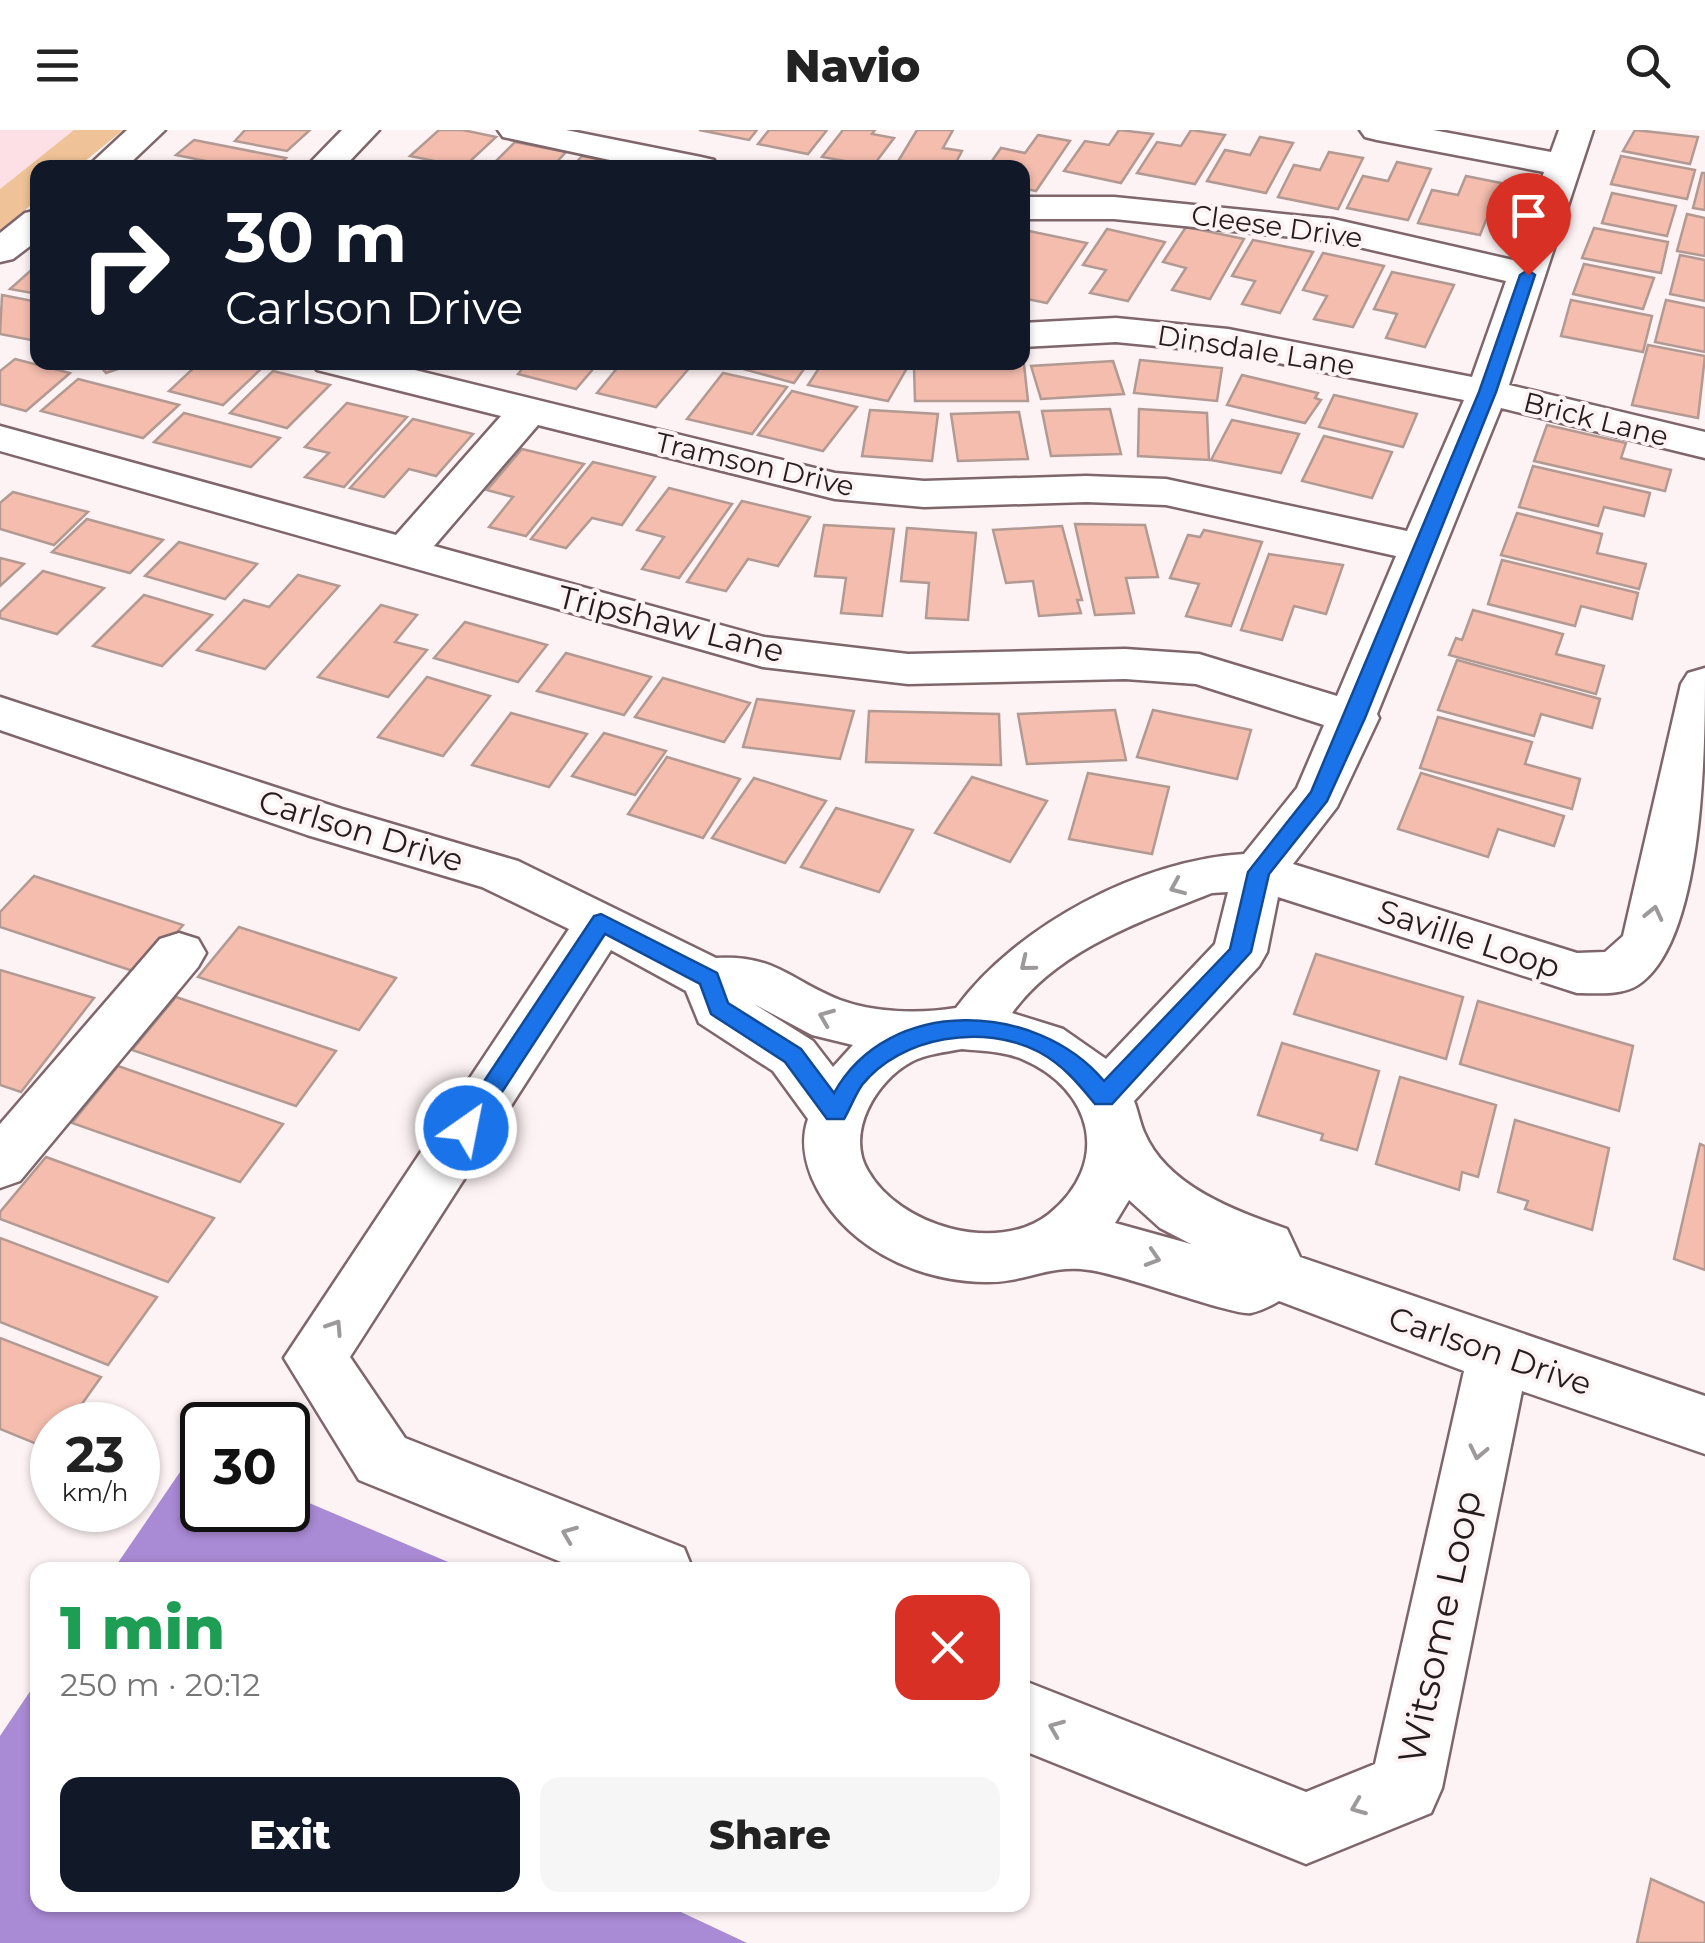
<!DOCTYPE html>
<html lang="en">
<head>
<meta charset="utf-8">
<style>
  body { margin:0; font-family:Montserrat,sans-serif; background:#f6f6f6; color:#222; height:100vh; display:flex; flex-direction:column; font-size:38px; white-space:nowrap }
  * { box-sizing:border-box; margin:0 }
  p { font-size:32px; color:#767676 }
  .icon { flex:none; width:55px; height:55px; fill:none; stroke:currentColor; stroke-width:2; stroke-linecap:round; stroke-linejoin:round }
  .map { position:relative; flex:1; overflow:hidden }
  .panel { position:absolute; left:30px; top:1432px; width:1000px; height:350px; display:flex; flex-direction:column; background:#fff; border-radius:20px; box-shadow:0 2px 8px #0004 }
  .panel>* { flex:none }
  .hud { position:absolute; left:30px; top:30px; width:1000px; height:210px; border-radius:20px; box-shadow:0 2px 8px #0004; background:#111827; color:#fff; overflow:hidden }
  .speed { position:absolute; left:30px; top:1272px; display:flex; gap:20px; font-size:50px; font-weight:700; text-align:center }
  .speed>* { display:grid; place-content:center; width:130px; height:130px; border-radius:50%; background:#fff; box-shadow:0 2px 8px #0004; line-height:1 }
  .speed small { font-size:25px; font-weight:400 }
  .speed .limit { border:5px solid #111; border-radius:15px; background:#fff; color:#111 }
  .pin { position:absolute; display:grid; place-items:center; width:85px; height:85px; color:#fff; margin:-102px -42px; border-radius:50% 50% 50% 0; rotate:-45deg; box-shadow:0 0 10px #0007 }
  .pin .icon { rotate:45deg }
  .me { position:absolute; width:110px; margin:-55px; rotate:33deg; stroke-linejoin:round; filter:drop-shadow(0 0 8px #0008) }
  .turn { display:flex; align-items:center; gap:35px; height:210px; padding:0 30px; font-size:45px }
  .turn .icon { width:130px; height:130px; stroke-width:2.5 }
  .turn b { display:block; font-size:70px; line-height:85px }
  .round { display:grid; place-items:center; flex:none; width:105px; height:105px; border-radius:20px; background:#f6f6f6 }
  .head { display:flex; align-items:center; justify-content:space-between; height:170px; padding:0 30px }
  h1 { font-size:60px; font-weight:800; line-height:75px; color:#1e9e55 }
  .button { display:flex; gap:20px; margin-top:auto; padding:20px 30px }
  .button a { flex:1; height:115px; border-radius:20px; background:#111827; color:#fff; font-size:40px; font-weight:800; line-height:115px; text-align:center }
  .button a+a { background:#f6f6f6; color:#222 }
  header { display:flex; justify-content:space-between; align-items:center; height:130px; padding:0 30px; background:#fff; font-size:45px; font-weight:800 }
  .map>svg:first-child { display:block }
  .built { fill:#fde0e6 }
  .green { fill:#efc397 }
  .water { fill:#a98ad4 }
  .building { fill:#f4bdae; stroke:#b29a93; stroke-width:2.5 }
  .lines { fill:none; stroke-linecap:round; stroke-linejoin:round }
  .minor-casing { stroke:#7e666b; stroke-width:5 }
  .minor { fill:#fff; fill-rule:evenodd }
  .oneway { stroke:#9d999a }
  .route { fill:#1a73e8; stroke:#114b97; stroke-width:2.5 }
  .labels { text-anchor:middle; stroke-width:8; stroke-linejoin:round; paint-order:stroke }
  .far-street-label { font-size:28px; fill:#251c1e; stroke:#fdf2f4 }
  .street-label { font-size:32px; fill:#251c1e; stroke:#fdf2f4 }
  .near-street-label { font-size:38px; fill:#251c1e; stroke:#fdf2f4 }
</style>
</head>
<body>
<header><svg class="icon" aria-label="menu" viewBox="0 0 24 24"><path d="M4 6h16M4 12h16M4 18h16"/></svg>Navio<svg class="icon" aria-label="search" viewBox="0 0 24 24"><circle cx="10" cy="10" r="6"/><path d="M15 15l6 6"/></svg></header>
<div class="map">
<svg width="1705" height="1813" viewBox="0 0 1705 1813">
  <rect width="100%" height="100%" fill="#fdf2f4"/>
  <path class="built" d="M 0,0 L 74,0 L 0,59 Z"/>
  <path class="green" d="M 74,0 L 123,0 L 78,37 L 38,38 L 37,70 L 0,101 L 0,59 Z"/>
  <g class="water">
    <path d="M 193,1323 L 202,1327 L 202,1380 L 288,1380 L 288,1364 L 467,1440 L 113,1440 Z"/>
    <path d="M 37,1551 L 38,1775 L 666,1775 L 747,1813 L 0,1813 L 0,1606 Z"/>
  </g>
  <g class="building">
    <path d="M 245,0 L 310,0 L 287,21 L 235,11 Z"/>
    <path d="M 439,0 L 463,0 L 496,7 L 464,37 L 410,26 Z"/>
    <path d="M 699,0 L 757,0 L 749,10 Z"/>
    <path d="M 769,0 L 827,0 L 808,24 L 758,14 Z"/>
    <path d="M 843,0 L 875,0 L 872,4 L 894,8 L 873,36 L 822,27 Z"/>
    <path d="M 917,0 L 953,0 L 943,18 L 962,21 L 953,38 L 894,38 Z"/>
    <path d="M 1119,0 L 1153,4 L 1121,53 L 1064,41 L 1085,11 L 1109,15 Z"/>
    <path d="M 1191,0 L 1225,5 L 1195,54 L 1137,43 L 1157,12 L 1181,16 Z"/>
    <path d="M 1635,0 L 1698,7 L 1690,34 L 1623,21 Z"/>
    <path d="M 1038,5 L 1070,11 L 1036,61 L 1022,58 L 1022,38 L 987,38 L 1001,18 L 1025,23 Z"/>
    <path d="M 1260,7 L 1293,13 L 1266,63 L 1207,51 L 1225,20 L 1250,25 Z"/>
    <path d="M 194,10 L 286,28 L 276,38 L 211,38 L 216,33 L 176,25 Z"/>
    <path d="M 515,12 L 566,22 L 551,38 L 489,38 Z"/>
    <path d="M 1329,22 L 1363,28 L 1338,79 L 1278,67 L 1294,35 L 1320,40 Z"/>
    <path d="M 582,26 L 637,37 L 571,38 Z"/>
    <path d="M 1621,26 L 1695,40 L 1687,69 L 1611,54 Z"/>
    <path d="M 1397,32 L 1431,39 L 1408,90 L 1347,78 L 1363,46 L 1388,51 Z"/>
    <path d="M 1702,43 L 1705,43 L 1705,80 L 1693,78 Z"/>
    <path d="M 1466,46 L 1501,53 L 1480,105 L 1418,93 L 1432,60 L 1458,65 Z"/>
    <path d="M 1612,63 L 1676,76 L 1667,106 L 1602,93 Z"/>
    <path d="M 1687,84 L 1705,88 L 1705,126 L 1677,121 Z"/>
    <path d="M 1186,97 L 1244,109 L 1210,169 L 1172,160 L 1186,138 L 1163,132 Z"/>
    <path d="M 1594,98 L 1668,112 L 1661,143 L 1582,128 Z"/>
    <path d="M 1107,99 L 1165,112 L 1128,171 L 1090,163 L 1106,140 L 1083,135 Z"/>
    <path d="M 1029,101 L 1087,113 L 1047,173 L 1022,168 L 1026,142 L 1022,141 L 1022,110 Z"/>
    <path d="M 1253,110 L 1313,122 L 1280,183 L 1242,174 L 1255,151 L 1232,146 Z"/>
    <path d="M 1323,123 L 1384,136 L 1353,197 L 1314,189 L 1327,166 L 1303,160 Z"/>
    <path d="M 1680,125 L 1705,130 L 1705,171 L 1670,164 Z"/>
    <path d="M 38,134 L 38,164 L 10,159 Z"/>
    <path d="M 1584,134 L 1654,148 L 1643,179 L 1573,164 Z"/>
    <path d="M 1392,142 L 1454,155 L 1425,217 L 1386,208 L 1397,184 L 1374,179 Z"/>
    <path d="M 2,165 L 38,172 L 38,204 L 31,210 L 0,204 Z"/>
    <path d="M 1571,170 L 1652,186 L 1643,222 L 1561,206 Z"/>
    <path d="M 1666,170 L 1705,178 L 1705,222 L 1655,212 Z"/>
    <path d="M 1648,215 L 1705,226 L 1698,288 L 1632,275 Z"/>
    <path d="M 15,229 L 70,243 L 26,281 L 0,274 L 0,241 Z"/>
    <path d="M 1140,230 L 1222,238 L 1217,271 L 1134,263 Z"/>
    <path d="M 1113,231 L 1124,264 L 1041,269 L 1031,236 Z"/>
    <path d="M 97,232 L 138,232 L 106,243 Z"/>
    <path d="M 200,232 L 239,232 L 262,238 L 223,275 L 169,261 Z"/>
    <path d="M 528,232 L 599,232 L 576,259 L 518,244 Z"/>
    <path d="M 622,232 L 677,232 L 691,236 L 656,277 L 597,263 Z"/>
    <path d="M 718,232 L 809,232 L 794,253 Z"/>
    <path d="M 823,232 L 880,232 L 907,238 L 888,271 L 808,255 Z"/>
    <path d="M 941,234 L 1024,234 L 1028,271 L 915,271 L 914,237 Z"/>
    <path d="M 273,241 L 330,255 L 287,298 L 230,283 Z"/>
    <path d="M 723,243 L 787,257 L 752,304 L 687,289 Z"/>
    <path d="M 1242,245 L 1318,263 L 1315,268 L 1321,270 L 1305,293 L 1227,275 Z"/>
    <path d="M 78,249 L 179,275 L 143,308 L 41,281 Z"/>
    <path d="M 792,261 L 857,277 L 823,321 L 758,305 Z"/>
    <path d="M 1334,265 L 1417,284 L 1403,317 L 1319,297 Z"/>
    <path d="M 347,273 L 407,287 L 344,357 L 305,347 L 329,323 L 305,317 Z"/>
    <path d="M 1110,279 L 1121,324 L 1051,326 L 1042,281 Z"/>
    <path d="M 1139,279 L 1207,283 L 1209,330 L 1138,326 Z"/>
    <path d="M 870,280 L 938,284 L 932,331 L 862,326 Z"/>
    <path d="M 1019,282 L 1028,329 L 958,331 L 951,284 Z"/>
    <path d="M 184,283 L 280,308 L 251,337 L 154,312 Z"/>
    <path d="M 413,289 L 473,304 L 436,346 L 409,339 L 384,367 L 350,358 Z"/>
    <path d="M 1232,290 L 1299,304 L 1281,343 L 1211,330 Z"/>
    <path d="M 1547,295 L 1626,313 L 1621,328 L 1671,340 L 1665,361 L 1534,331 Z"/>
    <path d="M 1324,306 L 1392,322 L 1372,368 L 1302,351 Z"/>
    <path d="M 522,319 L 584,334 L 526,406 L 489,397 L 513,367 L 487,360 Z"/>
    <path d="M 593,332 L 655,347 L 622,395 L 592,388 L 566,418 L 531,409 Z"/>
    <path d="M 1533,336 L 1650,363 L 1644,386 L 1604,377 L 1598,396 L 1519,377 Z"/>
    <path d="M 669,358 L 732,374 L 679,448 L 642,439 L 664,407 L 637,400 Z"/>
    <path d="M 13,362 L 88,382 L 54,415 L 0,399 L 0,373 Z"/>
    <path d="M 742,371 L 810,387 L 778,436 L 748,429 L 726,461 L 687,452 Z"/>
    <path d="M 1517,383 L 1602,404 L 1597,423 L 1646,434 L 1639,459 L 1501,425 Z"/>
    <path d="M 87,389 L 163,410 L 130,443 L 52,422 Z"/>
    <path d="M 1075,394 L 1145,395 L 1158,447 L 1126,448 L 1134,483 L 1095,485 Z"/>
    <path d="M 824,395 L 894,399 L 882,486 L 841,483 L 846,448 L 815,446 Z"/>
    <path d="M 1062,396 L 1082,470 L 1077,470 L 1081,483 L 1039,486 L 1033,451 L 1006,453 L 993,400 Z"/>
    <path d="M 907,398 L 976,403 L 968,490 L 926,488 L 929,453 L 901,451 Z"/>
    <path d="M 1204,400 L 1262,412 L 1231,496 L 1186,486 L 1199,454 L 1170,448 L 1188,405 L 1200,407 Z"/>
    <path d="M 179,412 L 257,434 L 225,469 L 145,446 Z"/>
    <path d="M 1269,424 L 1343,435 L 1326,484 L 1294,476 L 1282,510 L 1241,500 Z"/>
    <path d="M 0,428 L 24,434 L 0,456 Z"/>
    <path d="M 1502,430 L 1638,463 L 1632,489 L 1581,476 L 1575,496 L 1488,474 Z"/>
    <path d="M 43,441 L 104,458 L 57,504 L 0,488 L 0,482 Z"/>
    <path d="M 298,445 L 339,456 L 265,539 L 197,520 L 244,470 L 269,477 Z"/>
    <path d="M 144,465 L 212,485 L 162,536 L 93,516 Z"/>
    <path d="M 381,475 L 417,485 L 395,512 L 427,520 L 388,567 L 318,547 Z"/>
    <path d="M 1473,480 L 1563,504 L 1556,524 L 1604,536 L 1596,564 L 1449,525 L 1456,508 L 1462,510 Z"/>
    <path d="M 465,492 L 547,515 L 518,552 L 434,528 Z"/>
    <path d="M 566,523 L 651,547 L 624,585 L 537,561 Z"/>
    <path d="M 1457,530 L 1600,569 L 1592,598 L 1541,584 L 1534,606 L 1438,580 Z"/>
    <path d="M 427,547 L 490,566 L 443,626 L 378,607 Z"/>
    <path d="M 663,548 L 750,573 L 724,612 L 635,587 Z"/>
    <path d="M 757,569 L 854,581 L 840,629 L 743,617 Z"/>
    <path d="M 1115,580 L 1126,630 L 1027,634 L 1018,584 Z"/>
    <path d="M 1153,580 L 1251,600 L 1237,649 L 1137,627 Z"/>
    <path d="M 869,581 L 999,584 L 1001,635 L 866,632 Z"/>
    <path d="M 511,583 L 587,604 L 549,657 L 472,635 Z"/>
    <path d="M 1438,587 L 1532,612 L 1525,634 L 1580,649 L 1572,679 L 1420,638 Z"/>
    <path d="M 604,603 L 666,621 L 635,665 L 572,646 Z"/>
    <path d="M 667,627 L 740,649 L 703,708 L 628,684 Z"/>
    <path d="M 1088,643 L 1169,657 L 1152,724 L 1069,709 Z"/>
    <path d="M 1421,643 L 1564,686 L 1554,716 L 1498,699 L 1488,727 L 1398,699 Z"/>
    <path d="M 972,647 L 1047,671 L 1010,732 L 935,703 Z"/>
    <path d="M 754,648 L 826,671 L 785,733 L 712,708 Z"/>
    <path d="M 836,678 L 913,700 L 879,762 L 801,737 Z"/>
    <path d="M 34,746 L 183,795 L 142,844 L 0,797 L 0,782 Z"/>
    <path d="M 239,797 L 396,848 L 359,900 L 198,847 Z"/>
    <path d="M 1316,824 L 1463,867 L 1446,929 L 1294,884 Z"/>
    <path d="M 0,840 L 94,868 L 21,962 L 0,955 Z"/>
    <path d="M 176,867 L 336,921 L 296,976 L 132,920 Z"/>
    <path d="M 1478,871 L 1633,916 L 1619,981 L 1460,934 Z"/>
    <path d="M 1282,913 L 1379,941 L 1357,1020 L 1321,1010 L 1323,1004 L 1258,985 Z"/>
    <path d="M 118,936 L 283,994 L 240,1052 L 72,993 Z"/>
    <path d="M 1400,947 L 1496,975 L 1478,1047 L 1462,1042 L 1459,1060 L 1376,1034 Z"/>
    <path d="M 1515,990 L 1609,1018 L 1592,1100 L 1525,1079 L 1528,1071 L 1498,1062 Z"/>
    <path d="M 1700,1014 L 1705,1016 L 1705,1140 L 1674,1129 Z"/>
    <path d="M 46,1027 L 214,1088 L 168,1152 L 0,1089 L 0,1082 Z"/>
    <path d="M 0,1108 L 157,1167 L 108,1235 L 0,1192 Z"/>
    <path d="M 0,1208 L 101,1247 L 67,1295 L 52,1295 L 49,1319 L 0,1299 Z"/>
    <path d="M 1651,1749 L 1705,1773 L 1705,1813 L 1637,1813 Z"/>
  </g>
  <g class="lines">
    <g class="minor-casing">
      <g id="minor">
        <path d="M 127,0 L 165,0 L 125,38 L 86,38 Z"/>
        <path d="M 342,0 L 379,0 L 343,38 L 305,38 Z"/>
        <path d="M 498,0 L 566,0 L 701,27 L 714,30 L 718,38 L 647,38 L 503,7 Z"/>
        <path d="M 1360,0 L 1433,0 L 1551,22 L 1559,0 L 1593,0 L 1509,255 L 1705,302 L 1705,328 L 1501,278 L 1377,584 L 1379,588 L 1337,677 L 1293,734 L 1577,823 L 1605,822 L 1623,806 L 1681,554 L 1688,543 L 1705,538 C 1705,614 1705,811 1638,855 C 1621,866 1596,863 1577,863 L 1278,767 L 1267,822 L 1259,836 L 1134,971 C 1138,981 1140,993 1144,1002 C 1167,1057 1236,1081 1287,1099 L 1300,1127 L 1705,1266 L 1705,1324 L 1522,1261 L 1442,1658 L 1431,1683 L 1306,1734 L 1022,1620 L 1022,1550 L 1306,1662 L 1375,1634 L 1464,1241 L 1279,1171 C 1271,1176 1260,1181 1251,1183 C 1233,1186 1123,1144 1089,1140 C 1047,1134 1026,1153 985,1152 C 914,1151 841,1115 812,1048 C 804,1028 801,1009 808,989 L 773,941 L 699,893 L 686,861 L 611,820 L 350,1227 L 405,1308 L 684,1418 L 693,1440 L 581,1440 L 359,1350 L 284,1228 L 569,799 L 482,757 L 307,705 L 0,600 L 0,567 L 342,679 L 518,731 L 716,828 C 777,825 789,850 840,870 C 875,883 920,884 956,878 C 1017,795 1141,730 1244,724 L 1297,658 L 1324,595 L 1196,554 L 1125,549 L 908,554 L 763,537 L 0,321 L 0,296 L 396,405 L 501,286 L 317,240 L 311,232 L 382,232 L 835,343 L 924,351 L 1086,346 L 1166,349 L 1407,401 L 1464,270 L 1228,223 L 1116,212 L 1022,217 L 1022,193 L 1116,188 L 1228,199 L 1472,247 L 1506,151 L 1333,111 L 1114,89 L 1022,89 L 1022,67 L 1114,67 L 1333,89 L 1513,130 L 1544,42 L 1377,10 L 1365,7 ZM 538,295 L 835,369 L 924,377 L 1086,372 L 1166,375 L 1396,426 L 1337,566 L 1199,524 L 1125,519 L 908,524 L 764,507 L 434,416 ZM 1228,762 L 1215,814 L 1106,929 L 1063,899 L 1012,883 C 1058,819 1142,791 1212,763 ZM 754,874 L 812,905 L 853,915 L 833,937 L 813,911 ZM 962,919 C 981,921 1004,921 1022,929 C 1093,959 1112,1033 1049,1084 C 997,1125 899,1096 868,1041 C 845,1003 876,951 911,932 C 926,924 945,922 962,919 ZM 1129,1070 L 1160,1098 L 1191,1114 L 1115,1093 Z"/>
        <path d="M 38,80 L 38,110 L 13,129 L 0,132 L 0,103 L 25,83 Z"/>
        <path d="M 179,803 L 198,809 L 206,823 L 198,837 L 20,1051 L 0,1058 L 0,994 L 160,809 Z"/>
      </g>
    </g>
    <use href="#minor" class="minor"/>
  </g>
  <defs><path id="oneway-chevron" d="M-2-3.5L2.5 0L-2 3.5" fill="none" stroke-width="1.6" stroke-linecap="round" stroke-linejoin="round" transform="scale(2.5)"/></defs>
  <g class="oneway">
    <use href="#oneway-chevron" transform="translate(1177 757) rotate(157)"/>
    <use href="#oneway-chevron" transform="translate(1654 783) rotate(-77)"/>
    <use href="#oneway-chevron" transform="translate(1027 834) rotate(141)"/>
    <use href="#oneway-chevron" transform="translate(826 887) rotate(-158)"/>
    <use href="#oneway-chevron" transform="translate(1153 1128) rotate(17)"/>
    <use href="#oneway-chevron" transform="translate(335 1197) rotate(-57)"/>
    <use href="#oneway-chevron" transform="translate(1478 1322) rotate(102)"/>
    <use href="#oneway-chevron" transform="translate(569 1404) rotate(-158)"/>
    <use href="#oneway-chevron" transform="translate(1056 1598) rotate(-158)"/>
    <use href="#oneway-chevron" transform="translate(1358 1677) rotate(158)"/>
  </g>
  <path class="route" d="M 1528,140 L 1535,145 L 1496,262 L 1365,588 L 1327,671 L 1269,744 L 1251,822 L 1112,974 L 1095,974 C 1078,953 1063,935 1039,922 C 984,893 901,906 862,955 C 855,965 850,979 844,989 L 827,989 L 785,932 L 711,884 L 700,854 L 605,804 L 474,1005 L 457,1005 L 457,992 L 594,786 L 601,784 L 717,843 L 728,873 L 801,919 L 834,963 C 888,865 1037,871 1104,951 L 1230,819 L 1248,742 L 1311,662 L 1479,262 L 1520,145 Z"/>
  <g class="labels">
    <g class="far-street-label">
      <text transform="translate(1277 96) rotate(8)" y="10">Cleese Drive</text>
      <text transform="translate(1256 220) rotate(9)" y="10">Dinsdale Lane</text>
      <text transform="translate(1596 289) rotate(14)" y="10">Brick Lane</text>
      <text transform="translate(755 334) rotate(13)" y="10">Tramson Drive</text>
    </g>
    <g class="street-label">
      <text transform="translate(671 494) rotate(14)" y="11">Tripshaw Lane</text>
      <text transform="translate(361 701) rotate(17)" y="11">Carlson Drive</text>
      <text transform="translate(1469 809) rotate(18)" y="11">Saville Loop</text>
      <text transform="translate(1490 1221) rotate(19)" y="11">Carlson Drive</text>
    </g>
    <g class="near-street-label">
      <text transform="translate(1440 1497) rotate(-78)" y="13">Witsome Loop</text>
    </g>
  </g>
</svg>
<div class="speed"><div>23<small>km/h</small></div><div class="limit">30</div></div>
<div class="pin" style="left:1528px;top:145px;background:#d93025"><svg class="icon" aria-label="arrive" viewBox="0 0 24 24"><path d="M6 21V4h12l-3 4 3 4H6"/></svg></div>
<svg class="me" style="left:466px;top:998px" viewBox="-20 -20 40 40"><circle r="17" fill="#1a73e8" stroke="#fff" stroke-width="3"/><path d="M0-11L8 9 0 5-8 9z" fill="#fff"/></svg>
<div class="hud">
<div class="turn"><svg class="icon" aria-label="right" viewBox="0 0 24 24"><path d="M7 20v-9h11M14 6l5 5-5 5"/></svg><div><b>30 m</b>Carlson Drive</div></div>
</div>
<section class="panel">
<div class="head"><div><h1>1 min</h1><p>250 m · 20:12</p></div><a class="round" style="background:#d93025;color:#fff"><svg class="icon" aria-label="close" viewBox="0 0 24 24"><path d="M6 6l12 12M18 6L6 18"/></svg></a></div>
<div class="button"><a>Exit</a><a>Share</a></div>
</section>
</div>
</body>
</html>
